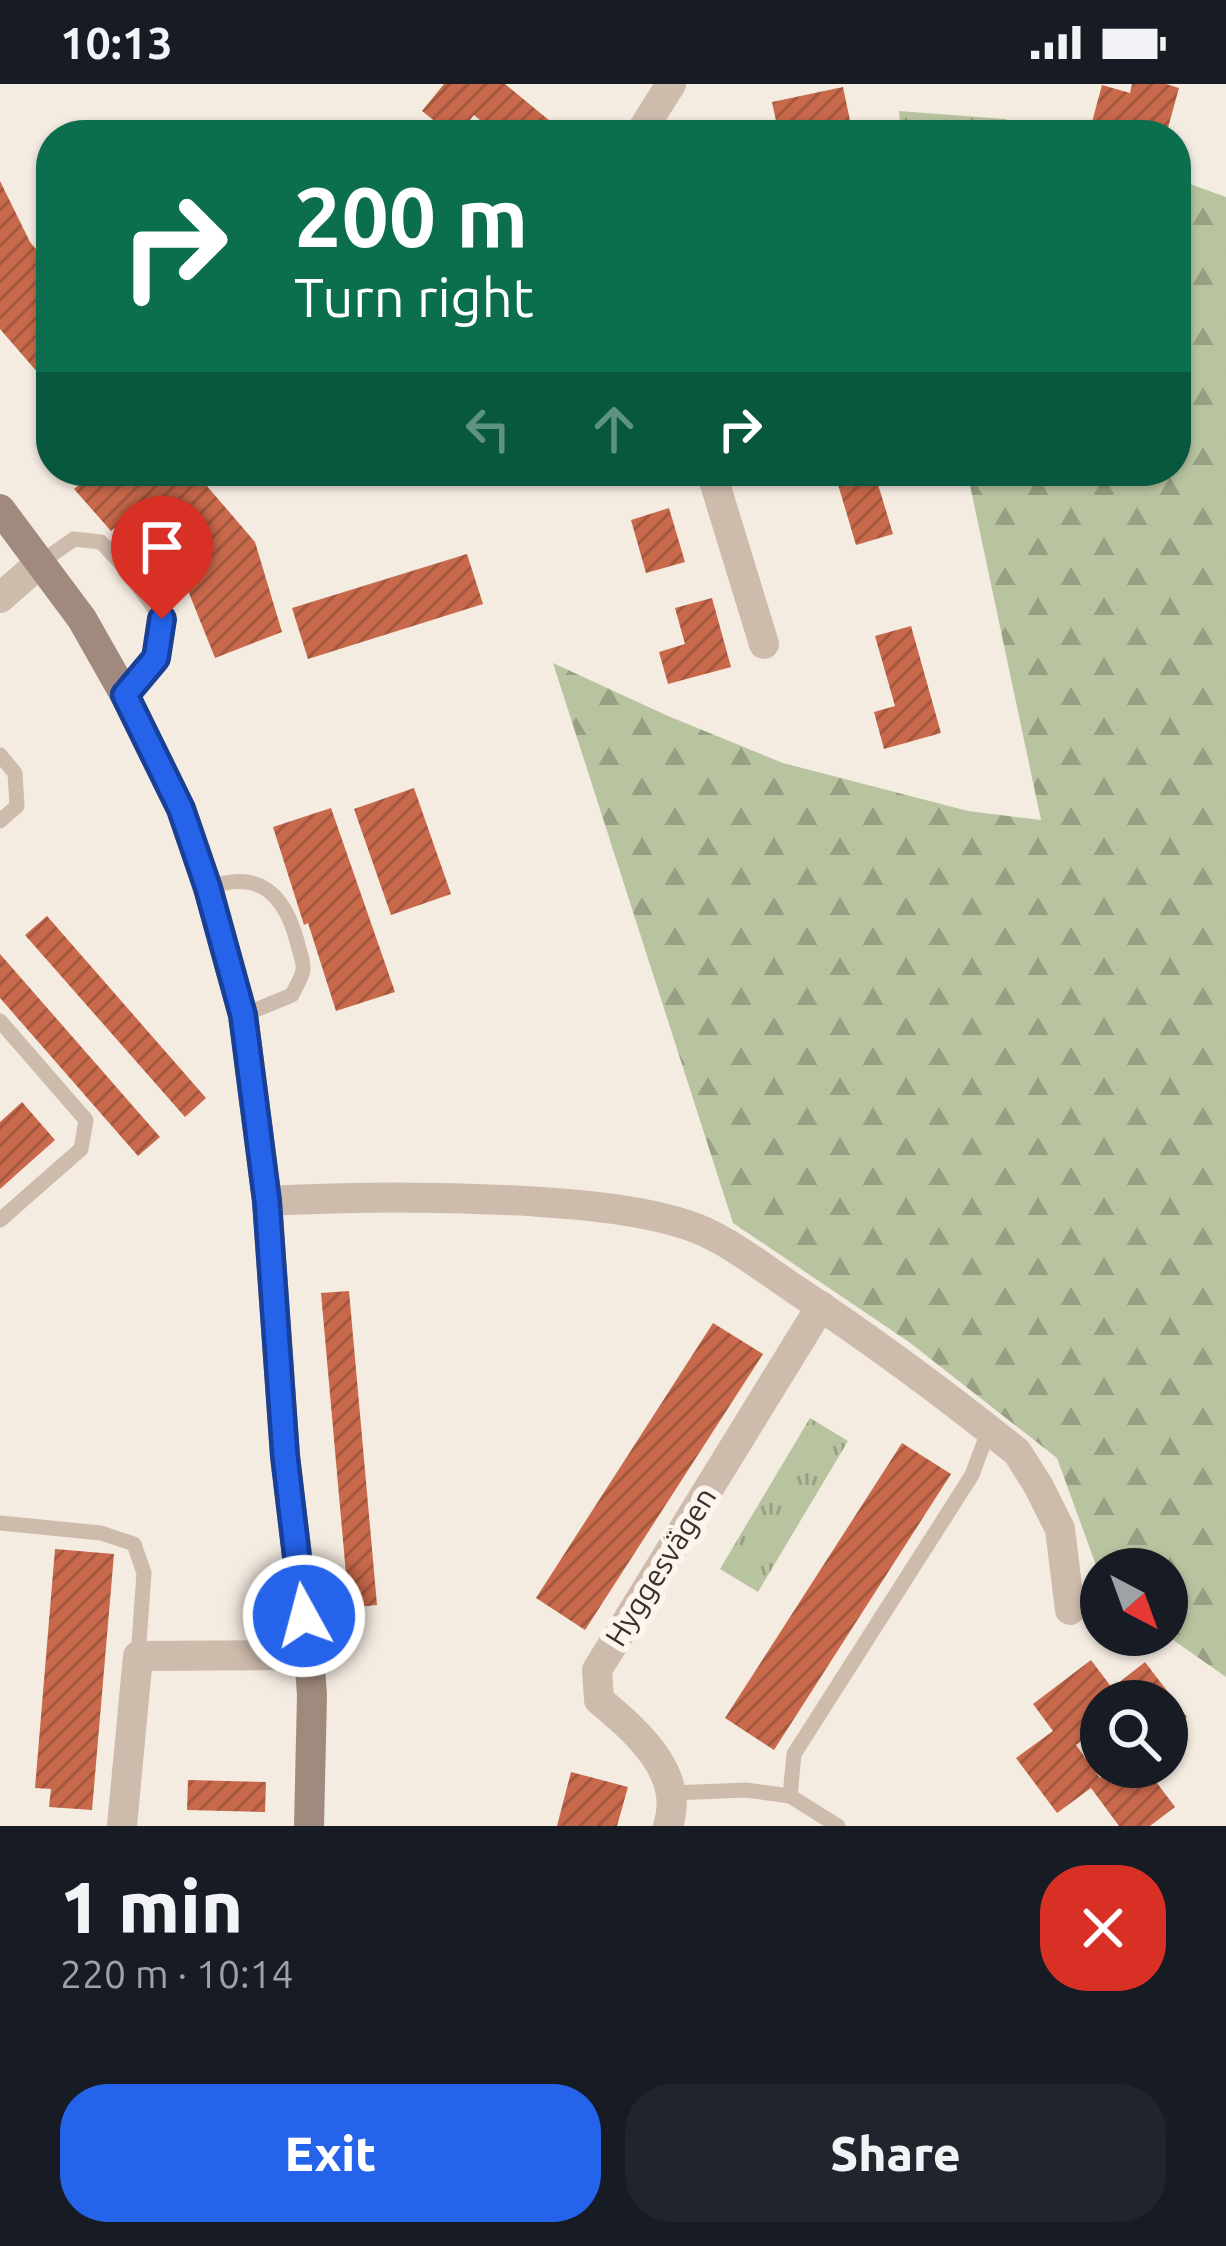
<!DOCTYPE html>
<html lang="en">
<head>
<meta charset="utf-8">
<style>
  body { margin:0; font-family:Ubuntu,sans-serif; background:#20242c; color:#f1f3f6; height:100vh; display:flex; flex-direction:column; font-size:45px; white-space:nowrap }
  * { box-sizing:border-box; margin:0 }
  p { font-size:39px; color:#9ea1a6 }
  .icon { flex:none; width:66px; height:66px; fill:none; stroke:currentColor; stroke-width:2; stroke-linecap:round; stroke-linejoin:round }
  .map { position:relative; height:1742px; overflow:hidden }
  .side { display:flex; flex-direction:column; background:#171b24; flex:1 }
  .side>* { flex:none }
  .hud { position:absolute; left:36px; top:36px; width:1155px; height:366px; border-radius:48px; box-shadow:0 3px 9px #0004; background:#0b6e4f; color:#fff; overflow:hidden }
  .needle { width:78px; rotate:139deg }
  .tools { position:absolute; left:1080px; top:1464px; display:grid; gap:24px }
  .tools a { display:grid; place-items:center; width:108px; height:108px; border-radius:50%; background:#171b24; box-shadow:0 3px 9px #0004; font-size:60px }
  .pin { position:absolute; display:grid; place-items:center; width:102px; height:102px; color:#fff; margin:-123px -51px; border-radius:50% 50% 50% 0; rotate:-45deg; box-shadow:0 0 12px #0007 }
  .pin .icon { rotate:45deg }
  .me { position:absolute; width:132px; margin:-66px; rotate:353deg; stroke-linejoin:round; filter:drop-shadow(0 0 9px #0008) }
  .turn { display:flex; align-items:center; gap:42px; height:252px; padding:0 60px; font-size:54px }
  .turn .icon { width:156px; height:156px; stroke-width:2.5 }
  .turn b { display:block; font-size:84px; line-height:102px }
  .lanes { display:flex; align-items:center; height:114px; padding:0 60px; background:#0003; justify-content:center; gap:60px; direction:ltr }
  .lanes .off { opacity:.35 }
  .round { display:grid; place-items:center; flex:none; width:126px; height:126px; border-radius:48px; background:#20242c }
  .overview { display:flex; align-items:center; justify-content:space-between; height:204px; padding:0 60px }
  h1 { font-size:72px; font-weight:800; line-height:90px }
  .button { display:flex; gap:24px; margin-top:auto; padding:24px 60px }
  .button a { flex:1; height:138px; border-radius:48px; background:#2563eb; color:#fff; font-size:48px; font-weight:800; line-height:138px; text-align:center }
  .button a+a { background:#20242c; color:#f1f3f6 }
  .status { display:flex; justify-content:space-between; align-items:center; height:84px; padding:0 60px; background:#171b24; direction:ltr }
  .status svg { height:33px; fill:currentColor }
  .map>svg:first-child { display:block }
  .grass { fill:url(#grass-tufts) }
  .forest { fill:url(#forest-firs) }
  .building { fill:url(#building-hatch) }
  .lines { fill:none; stroke-linecap:round; stroke-linejoin:round }
  .lane { stroke:#cdbbac; stroke-width:15 }
  .street { stroke:#cdbbac; stroke-width:30 }
  .secondary { stroke:#a18a7d; stroke-width:30 }
  .route-casing { stroke:#184099; stroke-width:30 }
  .route { stroke:#2563eb; stroke-width:21 }
  .labels { text-anchor:middle; stroke-width:12; stroke-linejoin:round; paint-order:stroke }
  .street-label { font-size:30px; fill:#3b302b; stroke:#fbf5ee }
</style>
</head>
<body>
<div class="status"><b>10:13</b><svg viewBox="0 0 49 12"><path d="M0 12V9h3v3zM5 12V6h3v6zM10 12V3h3v9zM15 12V0h3v12zM26 1h20v11H26zM47 4h2v5h-2z"/></svg></div>
<div class="map">
<svg width="1226" height="1742" viewBox="0 0 1226 1742">
  <defs>
    <pattern id="grass-tufts" width="24" height="20" patternUnits="userSpaceOnUse" patternTransform="scale(3)"><rect width="24" height="20" fill="#b8c4a0"/><path d="M3 7l-1-3M5 7V3M7 7l1-3M15 17l-1-3M17 17v-4M19 17l1-3" fill="none" stroke="#97a083"/></pattern>
    <pattern id="forest-firs" width="22" height="20" patternUnits="userSpaceOnUse" patternTransform="scale(3)"><rect width="22" height="20" fill="#b8c4a0"/><path d="M5 1l3.5 6h-7zM16 11l3.5 6h-7z" fill="#97a083"/></pattern>
    <pattern id="building-hatch" width="6" height="6" patternUnits="userSpaceOnUse" patternTransform="scale(3)"><rect width="6" height="6" fill="#c8694b"/><path d="M-1 1l2-2M0 6l6-6M5 7l2-2" fill="none" stroke="#a4573f"/></pattern>
  </defs>
  <rect width="100%" height="100%" fill="#f4ebe1"/>
  <path class="grass" d="M 810,1334 L 848,1357 L 758,1508 L 720,1485 Z"/>
  <g class="forest">
    <path d="M 899,27 L 1005,35 L 1050,51 L 901,51 Z"/>
    <path d="M 1176,95 L 1226,113 L 1226,1593 L 1166,1551 L 1167,1485 L 1101,1485 L 1101,1495 L 1057,1374 L 909,1258 L 733,1139 L 553,579 L 668,632 L 783,679 L 968,727 L 1041,736 L 967,387 L 1176,387 Z"/>
  </g>
  <g class="building">
    <path d="M 444,0 L 505,0 L 550,37 L 539,51 L 498,51 L 474,31 L 458,51 L 452,51 L 422,27 Z"/>
    <path d="M 1132,0 L 1166,0 L 1179,4 L 1166,51 L 1141,51 L 1092,38 L 1102,1 L 1130,9 Z"/>
    <path d="M 843,3 L 853,51 L 779,51 L 772,18 Z"/>
    <path d="M 0,97 L 30,158 L 51,183 L 51,304 L 0,245 Z"/>
    <path d="M 69,387 L 194,387 L 255,458 L 282,548 L 215,574 L 185,499 L 128,432 L 111,447 L 74,405 L 80,400 Z"/>
    <path d="M 834,387 L 874,387 L 893,450 L 856,461 Z"/>
    <path d="M 669,424 L 685,478 L 646,489 L 631,436 Z"/>
    <path d="M 467,470 L 483,520 L 308,575 L 292,524 Z"/>
    <path d="M 712,514 L 731,583 L 668,600 L 659,568 L 685,560 L 675,524 Z"/>
    <path d="M 911,542 L 941,649 L 884,665 L 874,628 L 895,622 L 875,552 Z"/>
    <path d="M 414,704 L 451,810 L 391,831 L 354,725 Z"/>
    <path d="M 331,724 L 395,908 L 336,927 L 308,839 L 304,841 L 273,743 Z"/>
    <path d="M 47,832 L 206,1014 L 185,1033 L 25,851 Z"/>
    <path d="M 0,870 L 160,1053 L 138,1072 L 0,914 Z"/>
    <path d="M 22,1018 L 55,1056 L 0,1105 L 0,1038 Z"/>
    <path d="M 349,1207 L 377,1521 L 349,1524 L 321,1209 Z"/>
    <path d="M 713,1239 L 763,1270 L 585,1546 L 536,1514 Z"/>
    <path d="M 902,1359 L 951,1390 L 774,1666 L 725,1634 Z"/>
    <path d="M 55,1465 L 114,1470 L 92,1726 L 49,1723 L 51,1705 L 35,1704 Z"/>
    <path d="M 1091,1576 L 1112,1604 L 1145,1578 L 1187,1633 L 1167,1648 L 1167,1617 L 1101,1617 L 1101,1642 L 1076,1661 L 1100,1694 L 1115,1683 L 1145,1683 L 1175,1723 L 1150,1742 L 1119,1742 L 1091,1704 L 1057,1729 L 1016,1674 L 1053,1647 L 1033,1620 Z"/>
    <path d="M 571,1688 L 628,1703 L 617,1742 L 557,1742 Z"/>
    <path d="M 188,1696 L 266,1698 L 265,1728 L 187,1726 Z"/>
  </g>
  <g class="lines">
    <g class="lane">
      <path d="M 41,478 L 74,455 L 101,458 L 126,485 L 162,535 L 156,575 L 125,611"/>
      <path d="M 0,671 L 15,689 L 17,722 L 0,737"/>
      <path d="M 208,804 C 258,785 284,809 297,857 C 298,864 304,877 303,885 C 303,892 295,904 292,911 L 243,931"/>
      <path d="M 0,937 L 86,1036 L 81,1065 L 0,1136"/>
      <path d="M 0,1439 L 101,1449 L 134,1460 L 144,1489 L 138,1572"/>
      <path d="M 672,1709 L 746,1706 L 790,1712"/>
      <path d="M 838,1742 L 790,1712 L 794,1670 L 972,1391 L 989,1345"/>
    </g>
    <g class="street">
      <path d="M 639,51 L 671,0"/>
      <path d="M 711,387 L 764,560"/>
      <path d="M 0,514 L 41,478"/>
      <path d="M 267,1117 C 359,1112 449,1112 541,1118 C 589,1121 659,1128 703,1147 C 736,1162 766,1186 796,1206 C 872,1256 946,1311 1017,1368 L 1038,1401 L 1060,1445 L 1070,1526"/>
      <path d="M 122,1742 L 138,1572 L 309,1571"/>
      <path d="M 668,1742 C 686,1689 635,1646 599,1616 L 597,1586 L 821,1222"/>
    </g>
    <path class="secondary" d="M 0,425 L 82,535 L 125,611 L 181,725 L 208,804 L 243,931 L 267,1117 L 285,1372 L 309,1571 L 312,1611 L 309,1742"/>
  </g>
  <g class="lines">
    <g class="route-casing">
      <path id="route" d="M 162,535 L 156,574 L 125,611 L 181,725 L 208,804 L 243,931 L 267,1117 L 285,1372 L 304,1532"/>
    </g>
    <use href="#route" class="route"/>
  </g>
  <g class="labels">
    <g class="street-label">
      <text transform="translate(661 1483) rotate(-58)" y="10">Hyggesvägen</text>
    </g>
  </g>
</svg>
<div class="tools">
<a><svg class="needle" viewBox="-14 -14 28 28"><path d="M0-13l5 13h-10z" fill="#e53935"/><path d="M0 13l5-13h-10z" fill="#9ea1a6"/></svg></a>
<a><svg class="icon" aria-label="search" viewBox="0 0 24 24"><circle cx="10" cy="10" r="6"/><path d="M15 15l6 6"/></svg></a>
</div>
<div class="pin" style="left:162px;top:535px;background:#d93025"><svg class="icon" aria-label="arrive" viewBox="0 0 24 24"><path d="M6 21V4h12l-3 4 3 4H6"/></svg></div>
<svg class="me" style="left:304px;top:1532px" viewBox="-20 -20 40 40"><circle r="17" fill="#2563eb" stroke="#fff" stroke-width="3"/><path d="M0-11L8 9 0 5-8 9z" fill="#fff"/></svg>
<div class="hud">
<div class="turn"><svg class="icon" aria-label="right" viewBox="0 0 24 24"><path d="M7 20v-9h11M14 6l5 5-5 5"/></svg><div><b>200 m</b>Turn right</div></div>
<div class="lanes"><svg class="icon off" aria-label="left" viewBox="0 0 24 24"><path d="M17 20v-9H6M10 6l-5 5 5 5"/></svg><svg class="icon off" aria-label="ahead" viewBox="0 0 24 24"><path d="M12 20V5M6 11l6-6 6 6"/></svg><svg class="icon" aria-label="right" viewBox="0 0 24 24"><path d="M7 20v-9h11M14 6l5 5-5 5"/></svg></div>
</div>
</div>
<section class="side">
<div class="overview"><div><h1>1 min</h1><p>220 m · 10:14</p></div><a class="round" style="background:#d93025;color:#fff"><svg class="icon" aria-label="close" viewBox="0 0 24 24"><path d="M6 6l12 12M18 6L6 18"/></svg></a></div>
<div class="button"><a>Exit</a><a>Share</a></div>
</section>
</body>
</html>
